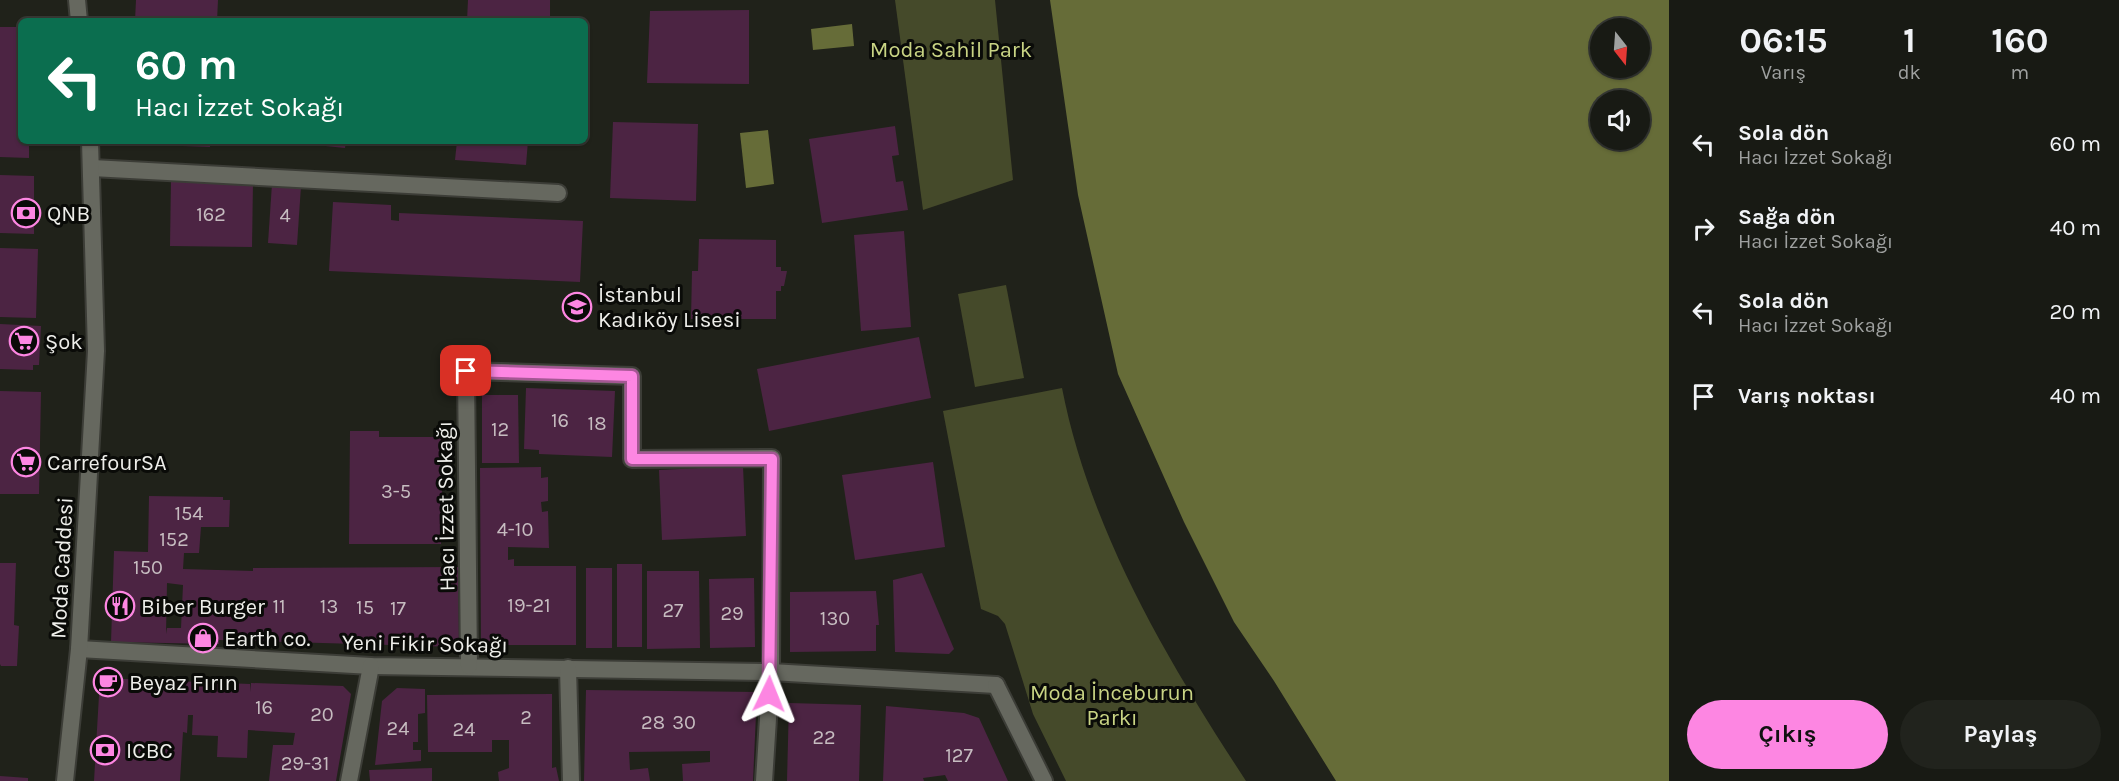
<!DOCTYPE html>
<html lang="tr">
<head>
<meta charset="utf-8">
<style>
  body { margin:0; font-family:Karla,sans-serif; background:#21231d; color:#f1f3f6; height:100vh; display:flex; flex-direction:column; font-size:22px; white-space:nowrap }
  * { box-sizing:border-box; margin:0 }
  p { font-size:20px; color:#9fa1a0 }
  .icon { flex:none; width:33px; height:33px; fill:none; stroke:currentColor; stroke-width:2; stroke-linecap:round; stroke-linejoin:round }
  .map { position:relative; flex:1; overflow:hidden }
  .panel { display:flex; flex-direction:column; background:#181a14; width:450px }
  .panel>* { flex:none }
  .banner { position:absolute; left:18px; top:18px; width:570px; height:126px; border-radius:9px; box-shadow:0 2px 4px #0004,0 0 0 2px #363834; background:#0b6e4f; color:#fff; overflow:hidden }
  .needle { width:39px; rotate:163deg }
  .buttons { position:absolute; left:1590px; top:18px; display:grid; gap:12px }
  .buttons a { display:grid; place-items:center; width:60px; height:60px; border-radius:50%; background:#181a14; box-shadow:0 2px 4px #0004,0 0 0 2px #363834; font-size:30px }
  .pin { position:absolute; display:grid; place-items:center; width:51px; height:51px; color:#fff; margin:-26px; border-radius:12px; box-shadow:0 3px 9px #0006 }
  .me { position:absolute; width:66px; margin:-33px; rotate:2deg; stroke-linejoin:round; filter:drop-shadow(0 0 4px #0008) }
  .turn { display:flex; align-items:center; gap:21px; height:126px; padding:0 18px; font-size:27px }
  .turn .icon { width:78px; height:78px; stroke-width:2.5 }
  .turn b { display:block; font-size:42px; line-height:51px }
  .eta { display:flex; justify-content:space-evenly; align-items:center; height:102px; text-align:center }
  .eta b { font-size:36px; font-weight:700; line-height:42px }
  .primary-button { display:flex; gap:12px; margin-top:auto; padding:12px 18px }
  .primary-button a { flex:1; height:69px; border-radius:36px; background:#fd86e2; color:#111; font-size:24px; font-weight:700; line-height:69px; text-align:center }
  .primary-button a+a { background:#21231d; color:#f1f3f6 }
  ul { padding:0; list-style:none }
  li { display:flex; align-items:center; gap:18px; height:84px; padding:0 18px }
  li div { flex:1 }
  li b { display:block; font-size:22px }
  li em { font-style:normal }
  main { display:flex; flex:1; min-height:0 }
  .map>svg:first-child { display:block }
  .green { fill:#454a2a }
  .water { fill:#666c38; fill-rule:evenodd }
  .building { fill:#4c2443; fill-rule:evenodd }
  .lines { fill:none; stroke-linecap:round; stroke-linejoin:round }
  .minor-casing { stroke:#3c3d37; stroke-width:20 }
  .tertiary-casing { stroke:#3c3d37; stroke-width:20 }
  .minor { stroke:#66685f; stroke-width:16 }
  .tertiary { stroke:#66685f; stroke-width:16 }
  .route-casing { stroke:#a45793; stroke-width:15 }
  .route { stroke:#fd86e2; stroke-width:10 }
  .labels { text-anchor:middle; stroke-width:6; stroke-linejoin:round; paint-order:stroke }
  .number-label { font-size:20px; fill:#c6bcc0 }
  .park-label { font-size:22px; fill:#c9d484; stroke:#0a0b08 }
  .poi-label { font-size:22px; fill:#eeeeea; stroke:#0a0b08; text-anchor:start }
  .street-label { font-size:22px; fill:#eeeeea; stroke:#0a0b08 }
</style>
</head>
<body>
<main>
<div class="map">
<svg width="1669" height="781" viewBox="0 0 1669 781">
  <rect width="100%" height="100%" fill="#20221a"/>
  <g class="green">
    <path d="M 895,0 L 995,0 L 1013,180 L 923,210 Z"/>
    <path d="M 1006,285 L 1024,378 L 975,387 L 958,294 Z"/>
    <path d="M 1062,388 C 1090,531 1167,660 1246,781 L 1066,781 L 1033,714 L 1005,624 L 998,616 L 981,609 L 943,411 Z"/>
  </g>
  <g class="water">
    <path d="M 1050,0 L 1669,0 L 1669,781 L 1336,781 L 1274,681 L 1234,622 L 1184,522 L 1118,374 L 1078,195 ZM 1640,28 L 1640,68 L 1600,68 L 1600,28 ZM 1640,100 L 1640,140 L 1600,140 L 1600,100 Z"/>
    <path d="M 852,24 L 854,46 L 813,50 L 811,29 Z"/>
    <path d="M 768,130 L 774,184 L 746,188 L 740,133 Z"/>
  </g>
  <g class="building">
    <path d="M 136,0 L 218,0 L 217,21 L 135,21 Z"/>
    <path d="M 468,0 L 550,0 L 550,21 L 467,21 Z"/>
    <path d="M 749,10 L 749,84 L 647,83 L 650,11 Z"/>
    <path d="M 0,27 L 21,27 L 21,141 L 29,141 L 29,158 L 0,157 Z"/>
    <path d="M 613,122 L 698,124 L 696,201 L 610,198 Z"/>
    <path d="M 895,126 L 899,155 L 892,156 L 896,182 L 903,181 L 908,210 L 822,223 L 809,139 Z"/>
    <path d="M 126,141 L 210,141 L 210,147 L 126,144 Z"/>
    <path d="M 276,141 L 346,141 L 345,148 Z"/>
    <path d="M 457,141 L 528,141 L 526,165 L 455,160 Z"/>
    <path d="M 0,175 L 34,176 L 34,234 L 0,233 Z"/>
    <path d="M 171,180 L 253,181 L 252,247 L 170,246 Z"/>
    <path d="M 272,184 L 301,186 L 297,245 L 268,243 Z"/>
    <path d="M 333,202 L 391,205 L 391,220 L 399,221 L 399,213 L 583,221 L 580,282 L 329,271 Z"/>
    <path d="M 904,231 L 911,327 L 861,331 L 854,235 Z"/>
    <path d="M 699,239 L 776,240 L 776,267 L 781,267 L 781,271 L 787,271 L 784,286 L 781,286 L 781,291 L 776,291 L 776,319 L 691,319 L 692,271 L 698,271 Z"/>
    <path d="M 0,248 L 38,249 L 36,318 L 0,317 Z"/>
    <path d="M 0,324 L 41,326 L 39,365 L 33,365 L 33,370 L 0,369 Z"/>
    <path d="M 919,337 L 931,398 L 769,431 L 757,369 Z"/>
    <path d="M 526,388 L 615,391 L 612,457 L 539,454 L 539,450 L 524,449 Z"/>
    <path d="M 0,391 L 41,392 L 39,494 L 0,494 Z"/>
    <path d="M 482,395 L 518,395 L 519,463 L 482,463 Z"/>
    <path d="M 350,431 L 379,431 L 379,437 L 443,437 L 441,544 L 349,544 Z"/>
    <path d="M 933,462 L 945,547 L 855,560 L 842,475 Z"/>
    <path d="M 743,466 L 746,536 L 662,540 L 659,470 Z"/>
    <path d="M 541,467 L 541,478 L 548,477 L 548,501 L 541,502 L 542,512 L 548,511 L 549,548 L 508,547 L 508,560 L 514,559 L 514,566 L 576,566 L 576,645 L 481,645 L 480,468 Z"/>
    <path d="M 149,496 L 223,497 L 223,500 L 230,500 L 229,527 L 201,527 L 199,553 L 184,553 L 183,569 L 253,571 L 253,568 L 458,567 L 459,647 L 219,640 L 219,644 L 111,642 L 114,551 L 148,552 ZM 167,583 L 183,585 L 181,628 L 167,628 L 166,634 Z"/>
    <path d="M 0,563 L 16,563 L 14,625 L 19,626 L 17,666 L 1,666 L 0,664 Z"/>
    <rect x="617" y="564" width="25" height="83"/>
    <rect x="586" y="568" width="26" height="80"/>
    <path d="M 647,571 L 699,571 L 700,648 L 647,649 Z"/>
    <path d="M 922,573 L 954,649 L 949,654 L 895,652 L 893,580 Z"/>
    <path d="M 754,578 L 755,647 L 710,648 L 709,579 Z"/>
    <path d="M 876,591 L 879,625 L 876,625 L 876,651 L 790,652 L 790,592 Z"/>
    <path d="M 100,678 L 250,684 L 250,692 L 251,683 L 343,686 L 351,694 L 336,781 L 269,781 L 273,745 L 293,745 L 295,733 L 248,730 L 247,758 L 217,757 L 218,736 L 192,735 L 193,715 L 188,715 L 187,733 L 183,732 L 180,781 L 94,781 Z"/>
    <path d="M 397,688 L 425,689 L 425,713 L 418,714 L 418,742 L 413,742 L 413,750 L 421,750 L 421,761 L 375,765 L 382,701 Z"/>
    <path d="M 586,690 L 757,692 L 753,781 L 683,781 L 682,764 L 710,762 L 710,751 L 629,752 L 630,770 L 648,768 L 650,781 L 584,781 Z"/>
    <path d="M 552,694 L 552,768 L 556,767 L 559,781 L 499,781 L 498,772 L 509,768 L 509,740 L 492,740 L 492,752 L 428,752 L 427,695 Z"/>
    <path d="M 789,703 L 861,705 L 859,781 L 787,781 Z"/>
    <path d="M 886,706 L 964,713 L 979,718 L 1008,781 L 948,781 L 945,775 L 923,778 L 924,781 L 883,781 Z"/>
    <path d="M 432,768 L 432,781 L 370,781 L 369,770 Z"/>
    <path d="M 0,776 L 28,778 L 28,781 L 0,781 Z"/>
  </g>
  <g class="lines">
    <g class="minor-casing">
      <g id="minor">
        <path d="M 92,168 L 558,193"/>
        <path d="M 79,649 L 371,666 L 771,672 L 996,685"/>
        <path d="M 469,666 L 466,371 L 632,376 L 632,459 L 772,458 L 771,672 L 764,781"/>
        <path d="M 568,668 L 571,781"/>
        <path d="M 349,781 L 371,666"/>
      </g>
    </g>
    <g class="tertiary-casing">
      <g id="tertiary">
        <path d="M 77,0 L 79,21"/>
        <path d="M 996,685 L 1044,781"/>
        <path d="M 65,781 L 79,649 L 96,351 L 90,141"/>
      </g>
    </g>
    <use href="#minor" class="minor"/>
    <use href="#tertiary" class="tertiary"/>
  </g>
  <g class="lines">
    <g class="route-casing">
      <path id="route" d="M 466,371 L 632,376 L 632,459 L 772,459 L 769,694"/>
    </g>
    <use href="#route" class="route"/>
  </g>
  <defs>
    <g id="bank-ring" transform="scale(1.5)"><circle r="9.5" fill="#0a0b08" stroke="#fd86e2" stroke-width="1.5"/><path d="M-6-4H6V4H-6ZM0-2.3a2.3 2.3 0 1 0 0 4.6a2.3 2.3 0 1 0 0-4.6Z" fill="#fd86e2"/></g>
    <g id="school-ring" transform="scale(1.5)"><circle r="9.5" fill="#0a0b08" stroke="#fd86e2" stroke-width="1.5"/><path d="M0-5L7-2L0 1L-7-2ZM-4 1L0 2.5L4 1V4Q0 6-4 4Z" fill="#fd86e2"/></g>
    <g id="supermarket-ring" transform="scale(1.5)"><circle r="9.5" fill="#0a0b08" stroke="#fd86e2" stroke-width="1.5"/><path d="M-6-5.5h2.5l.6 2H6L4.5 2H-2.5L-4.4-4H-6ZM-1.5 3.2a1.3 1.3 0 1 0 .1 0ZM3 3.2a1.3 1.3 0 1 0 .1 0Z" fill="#fd86e2"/></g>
    <g id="restaurant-ring" transform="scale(1.5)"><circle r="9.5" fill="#0a0b08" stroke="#fd86e2" stroke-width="1.5"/><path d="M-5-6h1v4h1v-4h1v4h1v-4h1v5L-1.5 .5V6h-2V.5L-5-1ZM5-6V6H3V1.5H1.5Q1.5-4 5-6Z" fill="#fd86e2"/></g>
    <g id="shop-ring" transform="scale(1.5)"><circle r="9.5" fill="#0a0b08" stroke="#fd86e2" stroke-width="1.5"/><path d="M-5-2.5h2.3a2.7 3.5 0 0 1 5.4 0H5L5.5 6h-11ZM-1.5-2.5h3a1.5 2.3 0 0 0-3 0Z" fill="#fd86e2"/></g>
    <g id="cafe-ring" transform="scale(1.5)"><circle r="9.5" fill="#0a0b08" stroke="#fd86e2" stroke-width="1.5"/><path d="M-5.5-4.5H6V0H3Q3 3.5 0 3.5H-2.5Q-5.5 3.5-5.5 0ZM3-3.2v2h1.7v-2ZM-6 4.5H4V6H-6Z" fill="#fd86e2"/></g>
  </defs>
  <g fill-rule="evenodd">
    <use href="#bank-ring" x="26" y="213"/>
    <use href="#school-ring" x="577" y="307"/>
    <use href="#supermarket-ring" x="24" y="341"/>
    <use href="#supermarket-ring" x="26" y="462"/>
    <use href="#restaurant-ring" x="120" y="606"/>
    <use href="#shop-ring" x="203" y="638"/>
    <use href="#cafe-ring" x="108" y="682"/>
    <use href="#bank-ring" x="105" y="750"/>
  </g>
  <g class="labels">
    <g class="number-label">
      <text x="211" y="221">162</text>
      <text x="285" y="222">4</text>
      <text x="560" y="427">16</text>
      <text x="597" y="430">18</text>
      <text x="500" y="436">12</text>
      <text x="396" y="498">3-5</text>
      <text x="189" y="520">154</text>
      <text x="515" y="536">4-10</text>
      <text x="174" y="546">152</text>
      <text x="148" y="574">150</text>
      <text x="529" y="612">19-21</text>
      <text x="279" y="613">11</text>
      <text x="329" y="613">13</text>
      <text x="365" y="614">15</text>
      <text x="398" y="615">17</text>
      <text x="673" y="617">27</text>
      <text x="732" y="620">29</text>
      <text x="835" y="625">130</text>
      <text x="264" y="714">16</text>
      <text x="322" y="721">20</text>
      <text x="526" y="724">2</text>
      <text x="653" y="729">28</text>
      <text x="684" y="729">30</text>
      <text x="398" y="735">24</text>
      <text x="464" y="736">24</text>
      <text x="824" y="744">22</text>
      <text x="959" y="762">127</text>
      <text x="305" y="770">29-31</text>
    </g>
    <g class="park-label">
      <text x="951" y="57">Moda Sahil Park</text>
      <text x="1112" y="700">Moda İnceburun<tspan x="1112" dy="25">Parkı</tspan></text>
    </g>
    <g class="poi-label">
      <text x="47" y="221">QNB</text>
      <text x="598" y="302">İstanbul<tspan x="598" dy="25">Kadıköy Lisesi</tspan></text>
      <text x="45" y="349">Şok</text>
      <text x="47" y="470">CarrefourSA</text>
      <text x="141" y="614">Biber Burger</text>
      <text x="224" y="646">Earth co.</text>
      <text x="129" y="690">Beyaz Fırın</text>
      <text x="126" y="758">ICBC</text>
    </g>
    <g class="street-label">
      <text transform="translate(445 506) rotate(-91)" y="8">Hacı İzzet Sokağı</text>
      <text transform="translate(61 568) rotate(-87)" y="8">Moda Caddesi</text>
      <text transform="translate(425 643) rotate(1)" y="8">Yeni Fikir Sokağı</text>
    </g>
  </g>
</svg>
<div class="buttons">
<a><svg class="needle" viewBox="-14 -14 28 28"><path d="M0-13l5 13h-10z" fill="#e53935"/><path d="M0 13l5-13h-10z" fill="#9fa1a0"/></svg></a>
<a><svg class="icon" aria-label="sound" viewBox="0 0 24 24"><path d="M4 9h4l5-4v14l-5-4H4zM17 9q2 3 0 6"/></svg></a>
</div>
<div class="pin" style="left:466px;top:371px;background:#d93025"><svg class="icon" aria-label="arrive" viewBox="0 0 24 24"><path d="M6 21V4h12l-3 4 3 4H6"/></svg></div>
<svg class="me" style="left:769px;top:694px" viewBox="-20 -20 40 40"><path d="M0-17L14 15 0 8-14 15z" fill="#fd86e2" stroke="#fff" stroke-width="4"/></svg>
<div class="banner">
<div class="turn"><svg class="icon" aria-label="left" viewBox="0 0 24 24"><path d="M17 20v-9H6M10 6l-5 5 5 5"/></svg><div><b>60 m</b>Hacı İzzet Sokağı</div></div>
</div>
</div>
<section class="panel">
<div class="eta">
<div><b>06:15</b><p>Varış</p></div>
<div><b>1</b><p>dk</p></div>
<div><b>160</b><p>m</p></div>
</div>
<ul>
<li><svg class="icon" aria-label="left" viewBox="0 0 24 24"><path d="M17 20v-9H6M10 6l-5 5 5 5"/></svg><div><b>Sola dön</b><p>Hacı İzzet Sokağı</p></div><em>60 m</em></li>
<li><svg class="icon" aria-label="right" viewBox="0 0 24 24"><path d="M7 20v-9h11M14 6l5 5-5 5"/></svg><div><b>Sağa dön</b><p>Hacı İzzet Sokağı</p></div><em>40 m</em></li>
<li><svg class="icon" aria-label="left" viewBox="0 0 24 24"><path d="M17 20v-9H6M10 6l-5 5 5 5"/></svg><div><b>Sola dön</b><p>Hacı İzzet Sokağı</p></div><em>20 m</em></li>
<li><svg class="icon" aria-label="arrive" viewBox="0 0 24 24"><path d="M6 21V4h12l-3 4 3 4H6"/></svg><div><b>Varış noktası</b></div><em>40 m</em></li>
</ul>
<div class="primary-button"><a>Çıkış</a><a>Paylaş</a></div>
</section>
</main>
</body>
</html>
